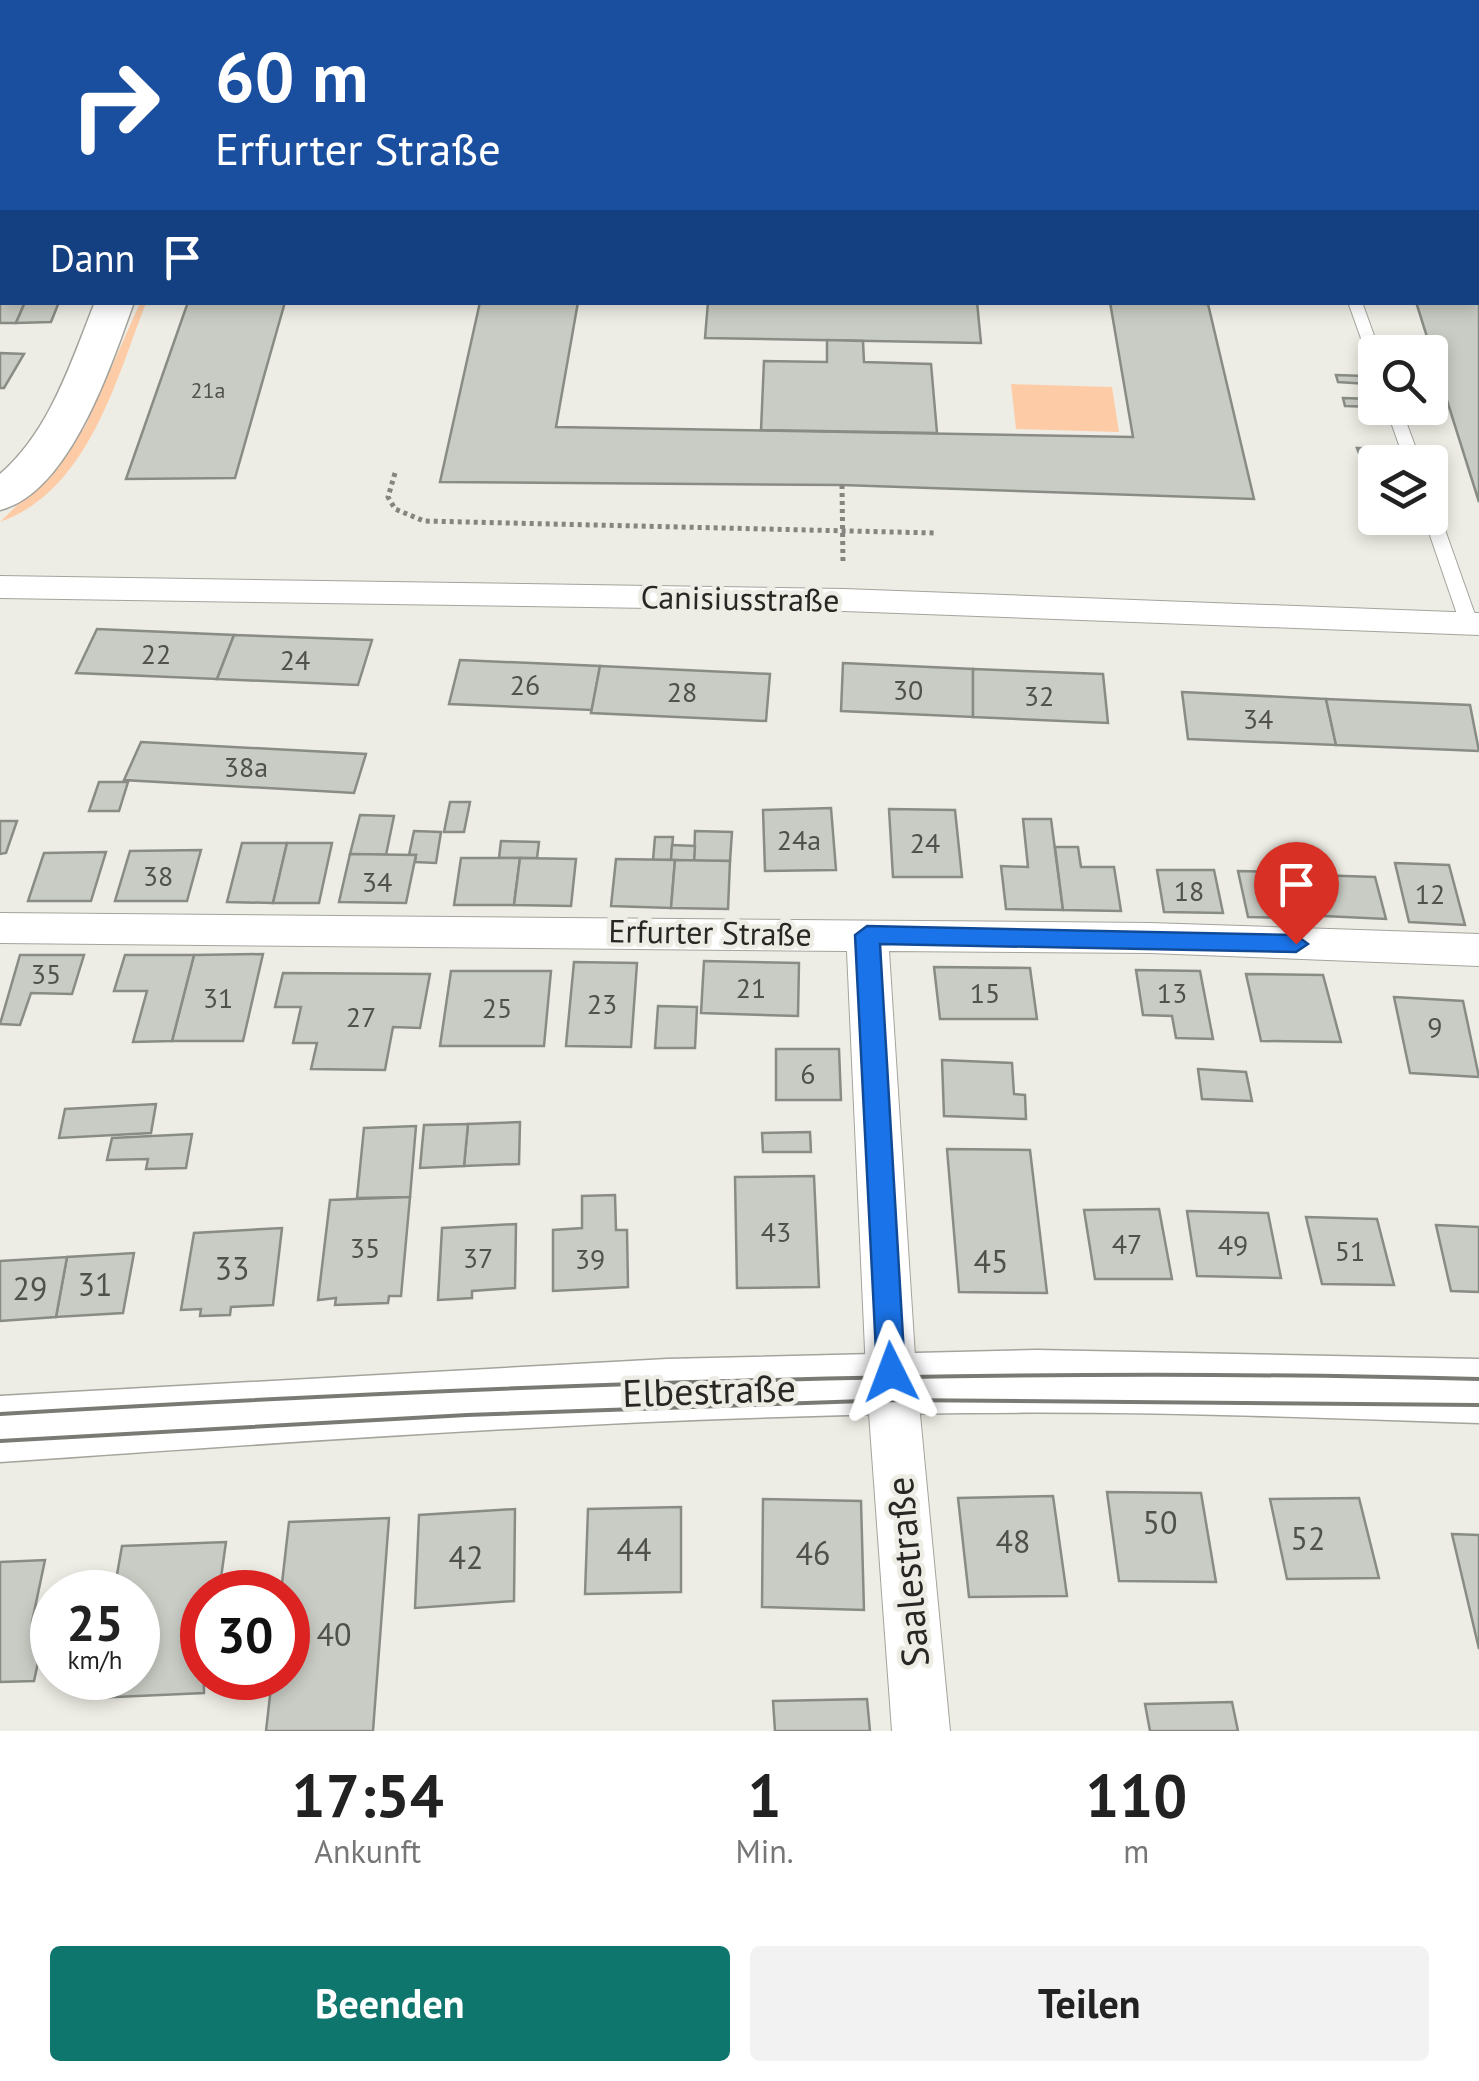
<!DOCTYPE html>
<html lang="de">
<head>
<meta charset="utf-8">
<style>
  body { margin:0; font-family:"PT Sans",sans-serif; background:#f2f2f2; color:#222; height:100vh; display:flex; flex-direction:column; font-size:38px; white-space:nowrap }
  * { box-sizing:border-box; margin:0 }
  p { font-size:32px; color:#767676 }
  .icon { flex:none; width:55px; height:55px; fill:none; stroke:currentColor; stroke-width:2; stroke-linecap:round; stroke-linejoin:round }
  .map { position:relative; height:1731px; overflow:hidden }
  .details { display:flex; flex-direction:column; background:#fff; flex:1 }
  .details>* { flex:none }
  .hud { position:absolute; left:0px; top:0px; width:1480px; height:305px; box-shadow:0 5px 15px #0003; background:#1a4fa0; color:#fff; overflow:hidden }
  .buttons { position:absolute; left:1358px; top:335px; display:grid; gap:20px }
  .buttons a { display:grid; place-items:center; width:90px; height:90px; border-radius:10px; background:#fff; box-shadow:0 5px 15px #0003; font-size:50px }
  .speed { position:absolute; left:30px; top:1570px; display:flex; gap:20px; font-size:50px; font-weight:700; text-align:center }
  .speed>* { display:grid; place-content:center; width:130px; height:130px; border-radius:50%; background:#fff; box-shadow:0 5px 15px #0003; line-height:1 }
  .speed small { font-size:25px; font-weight:400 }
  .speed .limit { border:15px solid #d22; background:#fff; color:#111 }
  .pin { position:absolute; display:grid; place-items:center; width:85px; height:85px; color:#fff; margin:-102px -42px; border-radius:50% 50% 50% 0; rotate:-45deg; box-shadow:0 0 10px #0007 }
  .pin .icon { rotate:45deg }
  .me { position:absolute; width:110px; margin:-55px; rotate:357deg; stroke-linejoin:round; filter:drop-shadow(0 0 8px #0008) }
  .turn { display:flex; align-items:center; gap:35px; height:210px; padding:0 50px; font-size:45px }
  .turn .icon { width:130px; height:130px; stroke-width:2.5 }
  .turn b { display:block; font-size:70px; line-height:85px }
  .then { display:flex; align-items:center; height:95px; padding:0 50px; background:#0003; gap:20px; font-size:38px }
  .eta { display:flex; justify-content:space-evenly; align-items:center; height:170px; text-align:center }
  .eta b { font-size:60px; font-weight:600; line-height:70px }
  .action { display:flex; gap:20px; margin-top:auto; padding:20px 50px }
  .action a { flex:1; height:115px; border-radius:10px; background:#0f766e; color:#fff; font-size:40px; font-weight:600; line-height:115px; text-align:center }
  .action a+a { background:#f2f2f2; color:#222 }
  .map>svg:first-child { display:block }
  .green { fill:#fdcca7 }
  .building { fill:#c9ccc4; stroke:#898c85; stroke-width:2.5 }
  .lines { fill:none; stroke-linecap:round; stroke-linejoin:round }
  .lane-casing { stroke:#a4a39c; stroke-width:2 }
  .street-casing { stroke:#a4a39c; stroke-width:2 }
  .secondary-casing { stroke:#a4a39c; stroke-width:3 }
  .path { stroke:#85847f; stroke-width:5; stroke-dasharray:4 4; stroke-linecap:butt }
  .lane { fill:#fff; fill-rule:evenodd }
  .street { fill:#fff; fill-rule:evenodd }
  .secondary { fill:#fff; fill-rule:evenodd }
  .tram { stroke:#7a7a75; stroke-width:4 }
  .route { fill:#1a73e8; stroke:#114b97; stroke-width:2.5 }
  .labels { text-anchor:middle; stroke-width:9; stroke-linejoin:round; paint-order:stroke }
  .far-number-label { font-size:22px; fill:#50504c }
  .number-label { font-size:28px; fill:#50504c }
  .street-label { font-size:32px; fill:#272724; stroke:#eeede5 }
  .near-number-label { font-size:32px; fill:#50504c }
  .near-street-label { font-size:38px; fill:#272724; stroke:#eeede5 }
</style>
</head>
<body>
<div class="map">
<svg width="1479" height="1731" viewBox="0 0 1479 1731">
  <rect width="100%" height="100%" fill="#eeede5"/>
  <g class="green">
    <path d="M 140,303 L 146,303 C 116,380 88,491 0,522 L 54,469 L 85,427 Z"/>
    <path d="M 1011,384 L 1112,387 L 1119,432 L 1016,429 Z"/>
  </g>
  <g class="building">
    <path d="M 318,0 L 439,0 L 317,2 Z"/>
    <path d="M 0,292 L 2,302 L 25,302 L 16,323 L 0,323 Z"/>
    <path d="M 1479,300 L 1479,502 L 1416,302 Z"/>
    <path d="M 25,302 L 59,302 L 51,322 L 16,323 Z"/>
    <path d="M 188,302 L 285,302 L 235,478 L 126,479 Z"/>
    <path d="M 480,302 L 578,302 L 556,427 L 1133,437 L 1110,302 L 1208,304 L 1254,499 L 842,485 L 440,482 Z"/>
    <path d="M 708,302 L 977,302 L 981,343 L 705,338 Z"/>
    <path d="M 827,340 L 863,341 L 864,362 L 931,364 L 937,433 L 761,430 L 764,361 L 827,362 Z"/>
    <path d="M 0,353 L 24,354 L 4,388 L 0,388 Z"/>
    <path d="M 1336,375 L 1365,376 L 1367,384 L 1338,382 Z"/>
    <path d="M 1343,398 L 1372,399 L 1374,407 L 1345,406 Z"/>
    <path d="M 1357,448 L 1387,449 L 1390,458 L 1360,456 Z"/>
    <path d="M 97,629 L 234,635 L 217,679 L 76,673 Z"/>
    <path d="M 234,635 L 372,640 L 358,685 L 217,679 Z"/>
    <path d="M 460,660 L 600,666 L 592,710 L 449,704 Z"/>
    <path d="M 843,663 L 973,669 L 973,717 L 841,711 Z"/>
    <path d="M 600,666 L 770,674 L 766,721 L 591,713 Z"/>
    <path d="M 973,669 L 1103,674 L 1108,723 L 973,717 Z"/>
    <path d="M 1182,692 L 1326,699 L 1336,745 L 1188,739 Z"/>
    <path d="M 1326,699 L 1470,705 L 1479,751 L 1336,745 Z"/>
    <path d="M 141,742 L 366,754 L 354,793 L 124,780 Z"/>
    <path d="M 99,782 L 128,782 L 119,811 L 89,811 Z"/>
    <path d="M 450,802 L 470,802 L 464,832 L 444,832 Z"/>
    <path d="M 831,808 L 836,870 L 765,871 L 763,810 Z"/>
    <path d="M 889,809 L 955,810 L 962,877 L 893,877 Z"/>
    <path d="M 360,815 L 394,816 L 386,855 L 350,854 Z"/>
    <path d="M 1023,819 L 1051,819 L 1063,910 L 1006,909 L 1001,866 L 1028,867 Z"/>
    <path d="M 0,821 L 17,821 L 6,853 L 0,854 Z"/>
    <path d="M 414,831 L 441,832 L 436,863 L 415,862 L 416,855 L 409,855 Z"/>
    <path d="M 695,831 L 732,832 L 730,861 L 694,861 Z"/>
    <path d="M 655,837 L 673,837 L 671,860 L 653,860 Z"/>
    <path d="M 501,841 L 539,842 L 537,858 L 499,858 Z"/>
    <path d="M 242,843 L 287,843 L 273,903 L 227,902 Z"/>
    <path d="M 287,843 L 332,843 L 319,903 L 273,903 Z"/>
    <path d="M 672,845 L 695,846 L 694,861 L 671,860 Z"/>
    <path d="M 1055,847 L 1078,847 L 1081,867 L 1114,867 L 1121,911 L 1063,910 Z"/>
    <path d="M 201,850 L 187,901 L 115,901 L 130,851 Z"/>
    <path d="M 106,852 L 91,901 L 28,901 L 44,853 Z"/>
    <path d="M 350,854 L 416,855 L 406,903 L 339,902 Z"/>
    <path d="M 461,858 L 520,858 L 514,905 L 454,905 Z"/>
    <path d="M 520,858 L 576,859 L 571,906 L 514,905 Z"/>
    <path d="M 616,859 L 675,860 L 671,908 L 611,906 Z"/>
    <path d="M 675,860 L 730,861 L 728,909 L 671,908 Z"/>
    <path d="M 1395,863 L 1449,865 L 1465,925 L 1409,922 Z"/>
    <path d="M 1157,870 L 1214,870 L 1223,913 L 1164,912 Z"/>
    <path d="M 1238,871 L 1287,872 L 1299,918 L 1248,917 Z"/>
    <path d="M 1315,875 L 1375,877 L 1386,919 L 1324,916 Z"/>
    <path d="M 263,954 L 243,1041 L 172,1041 L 194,955 Z"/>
    <path d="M 20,955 L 84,955 L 72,994 L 31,993 L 20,1025 L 0,1024 Z"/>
    <path d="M 125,955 L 194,955 L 172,1041 L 133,1042 L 147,991 L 114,991 Z"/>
    <path d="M 704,961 L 799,963 L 798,1016 L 701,1013 Z"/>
    <path d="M 574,962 L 637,963 L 631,1047 L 566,1046 Z"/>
    <path d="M 934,967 L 1030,968 L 1037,1019 L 940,1019 Z"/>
    <path d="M 1136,970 L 1200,971 L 1213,1039 L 1176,1038 L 1172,1016 L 1143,1015 Z"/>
    <path d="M 451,971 L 551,971 L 544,1046 L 440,1046 Z"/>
    <path d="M 283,973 L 430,974 L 420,1028 L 393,1027 L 385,1070 L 311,1069 L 317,1043 L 293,1043 L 301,1007 L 275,1007 Z"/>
    <path d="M 1246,974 L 1323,975 L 1341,1042 L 1261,1041 Z"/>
    <path d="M 1394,997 L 1463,1001 L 1479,1077 L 1410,1073 Z"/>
    <path d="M 658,1006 L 697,1007 L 695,1048 L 655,1048 Z"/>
    <path d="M 776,1049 L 839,1049 L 841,1100 L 776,1100 Z"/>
    <path d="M 942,1060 L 1012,1063 L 1014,1094 L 1025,1095 L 1026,1119 L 944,1116 Z"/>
    <path d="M 1198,1069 L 1246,1072 L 1252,1101 L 1202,1099 Z"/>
    <path d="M 156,1104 L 151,1133 L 59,1138 L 65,1109 Z"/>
    <path d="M 520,1122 L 519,1164 L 464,1166 L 468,1124 Z"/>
    <path d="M 468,1124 L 464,1166 L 420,1168 L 424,1125 Z"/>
    <path d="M 416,1126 L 410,1197 L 357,1198 L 364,1128 Z"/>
    <path d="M 810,1132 L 811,1152 L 763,1152 L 762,1133 Z"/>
    <path d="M 192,1134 L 186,1168 L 146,1169 L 148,1159 L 107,1160 L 112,1138 Z"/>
    <path d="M 947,1149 L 1030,1150 L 1047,1293 L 959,1292 Z"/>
    <path d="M 814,1176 L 819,1287 L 737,1288 L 735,1177 Z"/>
    <path d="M 615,1195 L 616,1230 L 627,1230 L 628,1287 L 553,1291 L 553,1230 L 582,1228 L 582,1196 Z"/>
    <path d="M 410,1197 L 401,1296 L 389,1296 L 388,1303 L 335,1305 L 336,1298 L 318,1300 L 330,1200 Z"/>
    <path d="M 1159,1209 L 1172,1279 L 1095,1279 L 1084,1210 Z"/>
    <path d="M 1187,1211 L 1268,1213 L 1281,1278 L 1197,1276 Z"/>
    <path d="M 1306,1217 L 1377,1219 L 1394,1285 L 1322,1284 Z"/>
    <path d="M 516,1224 L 515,1288 L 472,1291 L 472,1298 L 438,1300 L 442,1228 Z"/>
    <path d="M 1436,1225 L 1479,1227 L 1479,1292 L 1451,1291 Z"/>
    <path d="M 282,1228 L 273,1305 L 231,1307 L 230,1315 L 200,1316 L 201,1309 L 181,1310 L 194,1233 Z"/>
    <path d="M 134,1253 L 123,1313 L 56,1317 L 67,1257 Z"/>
    <path d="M 67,1257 L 56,1317 L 0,1321 L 0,1261 Z"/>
    <path d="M 1107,1492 L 1201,1493 L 1216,1582 L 1119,1581 Z"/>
    <path d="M 1053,1496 L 1067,1596 L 969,1597 L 958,1498 Z"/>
    <path d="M 1359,1498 L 1379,1578 L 1287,1579 L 1270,1499 Z"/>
    <path d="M 763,1499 L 861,1501 L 864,1610 L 762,1607 Z"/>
    <path d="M 681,1507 L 681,1592 L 585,1594 L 588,1509 Z"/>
    <path d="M 515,1509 L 514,1601 L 415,1608 L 419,1515 Z"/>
    <path d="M 389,1518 L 373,1731 L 266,1731 L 272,1678 L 288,1678 L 288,1592 L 281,1592 L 289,1522 Z"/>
    <path d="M 1452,1534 L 1479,1535 L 1479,1649 Z"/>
    <path d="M 226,1542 L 219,1592 L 202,1592 L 204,1693 L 94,1698 L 98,1678 L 138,1678 L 138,1592 L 114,1592 L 122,1546 Z"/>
    <path d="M 45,1560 L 32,1622 L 47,1621 L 34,1681 L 0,1682 L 0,1562 Z"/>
    <path d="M 867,1699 L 870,1731 L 775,1731 L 773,1701 Z"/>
    <path d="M 1232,1702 L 1238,1731 L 1150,1731 L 1145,1704 Z"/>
  </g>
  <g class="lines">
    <g class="lane-casing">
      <g id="lane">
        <path d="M 1290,0 L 1302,0 L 1303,2 L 1292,2 Z"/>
        <path d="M 1348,302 L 1362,302 L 1380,352 L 1375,352 L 1375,362 L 1368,358 Z"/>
        <path d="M 1386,408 L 1401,408 L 1421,462 L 1405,462 Z"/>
        <path d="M 1430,505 L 1438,510 L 1478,623 L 1475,627 L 1463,627 L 1460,623 L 1424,518 L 1430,518 Z"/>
      </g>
    </g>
    <g class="street-casing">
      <g id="street">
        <rect x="496" y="0" width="22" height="2"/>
        <path d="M 0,576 L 844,589 L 1479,613 L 1479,635 L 844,611 L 0,598 Z"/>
        <path d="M 0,913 L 1150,923 L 1479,934 L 1479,966 L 1150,953 L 889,951 L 916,1372 L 950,1731 L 892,1731 L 866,1372 L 847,951 L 0,943 Z"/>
      </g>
    </g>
    <g class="secondary-casing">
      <g id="secondary">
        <path d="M 95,302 L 134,302 C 112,363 70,493 0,510 L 0,474 C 50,431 71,362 95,302 Z"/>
        <path d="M 1037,1350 L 1479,1359 L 1479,1423 C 1308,1417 1137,1411 966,1413 C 643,1416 321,1440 0,1462 L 0,1396 L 667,1359 Z"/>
      </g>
    </g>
    <g class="path">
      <path d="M 395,473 L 388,497 L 395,509 L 424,521 L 936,533"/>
      <path d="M 842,485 L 843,564"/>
    </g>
    <use href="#lane" class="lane"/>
    <use href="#street" class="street"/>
    <use href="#secondary" class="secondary"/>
    <g class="tram">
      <path d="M 0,1414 C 493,1385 985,1366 1479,1379"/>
      <path d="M 0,1441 L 467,1415 L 893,1400 L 1479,1405"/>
    </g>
  </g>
  <path class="route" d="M 867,926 L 1296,935 L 1308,944 L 1296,952 L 880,944 L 905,1372 L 901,1381 L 891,1384 L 881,1381 L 877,1372 L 855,935 Z"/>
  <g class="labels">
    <g class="far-number-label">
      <text x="208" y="398">21a</text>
    </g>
    <g class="number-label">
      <text x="156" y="664">22</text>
      <text x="295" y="670">24</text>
      <text x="525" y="695">26</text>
      <text x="908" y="700">30</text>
      <text x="682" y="702">28</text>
      <text x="1039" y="706">32</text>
      <text x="1258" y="729">34</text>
      <text x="246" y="777">38a</text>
      <text x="799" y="850">24a</text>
      <text x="925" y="853">24</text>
      <text x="158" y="886">38</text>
      <text x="377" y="892">34</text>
      <text x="1189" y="901">18</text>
      <text x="1430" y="904">12</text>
      <text x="46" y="984">35</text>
      <text x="751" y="998">21</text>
      <text x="985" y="1003">15</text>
      <text x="1172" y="1003">13</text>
      <text x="218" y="1008">31</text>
      <text x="602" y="1014">23</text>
      <text x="497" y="1018">25</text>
      <text x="361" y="1027">27</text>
      <text x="1435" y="1037">9</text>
      <text x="808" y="1084">6</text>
      <text x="776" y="1242">43</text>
      <text x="1127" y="1254">47</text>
      <text x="1233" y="1255">49</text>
      <text x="365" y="1258">35</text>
      <text x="1350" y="1261">51</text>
      <text x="478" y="1268">37</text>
      <text x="590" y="1269">39</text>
    </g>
    <g class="street-label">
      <text transform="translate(740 599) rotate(1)" y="11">Canisiusstraße</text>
      <text transform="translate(710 933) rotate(1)" y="11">Erfurter Straße</text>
    </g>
    <g class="near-number-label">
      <text x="991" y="1273">45</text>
      <text x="232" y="1280">33</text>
      <text x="95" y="1296">31</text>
      <text x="30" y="1300">29</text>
      <text x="1160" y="1534">50</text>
      <text x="1308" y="1550">52</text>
      <text x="1013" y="1553">48</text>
      <text x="634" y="1561">44</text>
      <text x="813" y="1565">46</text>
      <text x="466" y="1569">42</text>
      <text x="334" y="1646">40</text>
    </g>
    <g class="near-street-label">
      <text transform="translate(709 1391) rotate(-2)" y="13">Elbestraße</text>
      <text transform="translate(908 1572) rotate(-95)" y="13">Saalestraße</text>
    </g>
  </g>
</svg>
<div class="buttons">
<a><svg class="icon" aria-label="search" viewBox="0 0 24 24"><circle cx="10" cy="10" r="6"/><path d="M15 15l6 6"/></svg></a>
<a><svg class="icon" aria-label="layers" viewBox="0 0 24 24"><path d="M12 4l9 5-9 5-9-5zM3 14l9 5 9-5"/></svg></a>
</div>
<div class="speed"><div>25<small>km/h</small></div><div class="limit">30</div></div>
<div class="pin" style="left:1296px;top:944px;background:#d93025"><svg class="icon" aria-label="arrive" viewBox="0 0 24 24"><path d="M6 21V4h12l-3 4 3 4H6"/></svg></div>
<svg class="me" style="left:891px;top:1372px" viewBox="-20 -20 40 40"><path d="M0-17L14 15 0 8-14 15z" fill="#1a73e8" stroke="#fff" stroke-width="4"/></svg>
<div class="hud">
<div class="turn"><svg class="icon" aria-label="right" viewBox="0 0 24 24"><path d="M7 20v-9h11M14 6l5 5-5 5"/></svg><div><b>60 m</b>Erfurter Straße</div></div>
<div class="then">Dann<svg class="icon" aria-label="arrive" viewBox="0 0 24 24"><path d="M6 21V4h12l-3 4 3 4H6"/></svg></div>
</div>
</div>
<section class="details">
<div class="eta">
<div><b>17:54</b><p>Ankunft</p></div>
<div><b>1</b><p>Min.</p></div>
<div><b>110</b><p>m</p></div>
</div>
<div class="action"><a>Beenden</a><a>Teilen</a></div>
</section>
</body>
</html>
